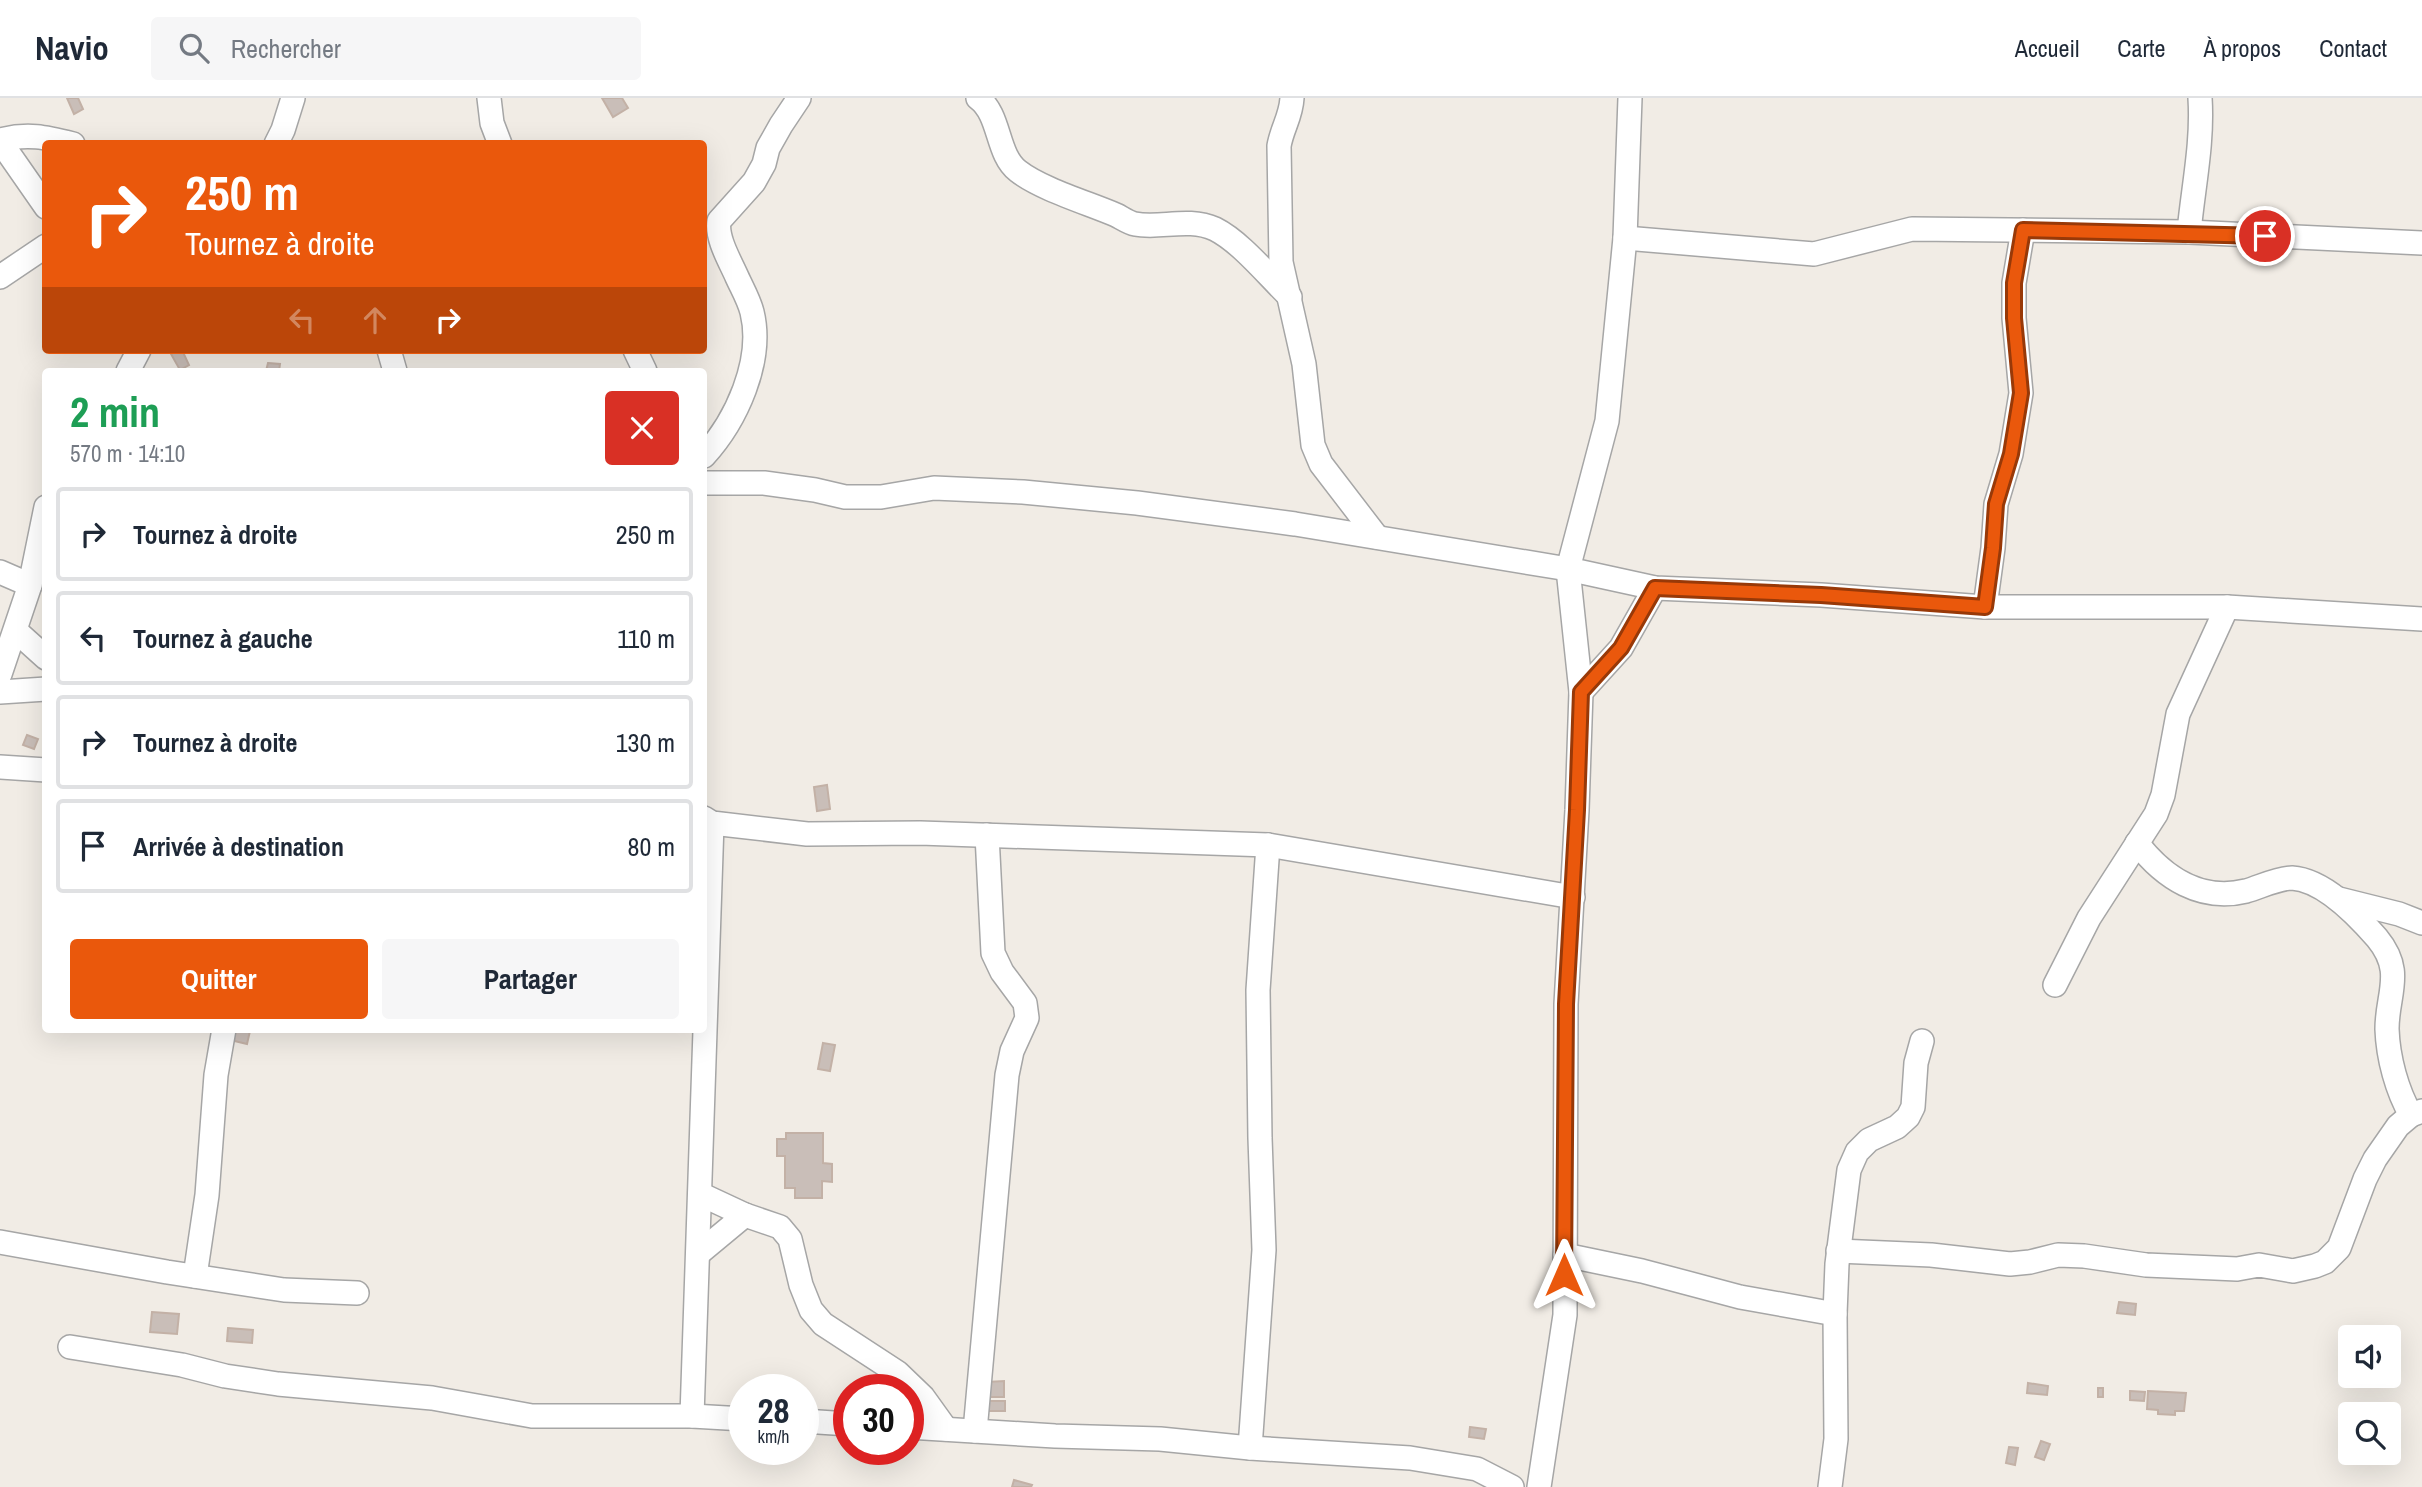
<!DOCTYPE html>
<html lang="fr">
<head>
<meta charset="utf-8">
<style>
  body { margin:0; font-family:"Archivo Narrow",sans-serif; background:#f6f6f7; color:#1f2937; height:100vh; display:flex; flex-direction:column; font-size:26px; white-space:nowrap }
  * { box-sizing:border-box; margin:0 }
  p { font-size:23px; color:#747a83 }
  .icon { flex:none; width:38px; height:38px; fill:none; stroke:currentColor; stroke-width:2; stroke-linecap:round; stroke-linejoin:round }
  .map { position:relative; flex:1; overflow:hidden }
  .details { position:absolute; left:42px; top:270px; width:665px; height:665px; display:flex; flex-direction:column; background:#fff; border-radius:7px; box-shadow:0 7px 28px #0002 }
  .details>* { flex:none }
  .top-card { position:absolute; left:42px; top:42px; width:665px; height:214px; border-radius:7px; box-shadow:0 7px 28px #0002; background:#ea580c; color:#fff; overflow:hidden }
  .tools { position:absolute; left:2338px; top:1227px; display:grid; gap:14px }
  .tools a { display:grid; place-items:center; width:63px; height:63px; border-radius:7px; background:#fff; box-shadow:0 7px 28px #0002; font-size:35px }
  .speed { position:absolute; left:728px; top:1276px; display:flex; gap:14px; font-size:35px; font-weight:700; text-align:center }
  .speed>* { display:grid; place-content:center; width:91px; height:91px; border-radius:50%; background:#fff; box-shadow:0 7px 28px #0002; line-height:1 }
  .speed small { font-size:18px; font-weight:400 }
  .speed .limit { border:10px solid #d22; background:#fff; color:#111 }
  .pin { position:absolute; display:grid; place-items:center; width:60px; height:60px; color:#fff; margin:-30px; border:4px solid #fff; border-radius:50%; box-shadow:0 2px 7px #0007 }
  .me { position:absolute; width:77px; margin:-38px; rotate:0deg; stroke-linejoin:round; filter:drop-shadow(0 0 5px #0008) }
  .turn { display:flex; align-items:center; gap:24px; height:147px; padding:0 28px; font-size:32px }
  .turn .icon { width:91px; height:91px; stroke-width:2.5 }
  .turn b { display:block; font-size:49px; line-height:60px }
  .lanes { display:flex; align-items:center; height:66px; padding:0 28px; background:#0003; justify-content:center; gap:35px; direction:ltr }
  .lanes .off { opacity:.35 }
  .round { display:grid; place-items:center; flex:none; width:74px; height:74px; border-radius:7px; background:#f6f6f7 }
  .head { display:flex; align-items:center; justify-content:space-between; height:119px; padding:0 28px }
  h1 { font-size:42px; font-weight:700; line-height:52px; color:#1e9e55 }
  .primary-button { display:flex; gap:14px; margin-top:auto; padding:14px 28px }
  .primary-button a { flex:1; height:80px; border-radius:7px; background:#ea580c; color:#fff; font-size:28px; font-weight:700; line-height:80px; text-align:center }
  .primary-button a+a { background:#f6f6f7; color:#1f2937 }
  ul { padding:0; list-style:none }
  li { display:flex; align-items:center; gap:21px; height:94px; margin:0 14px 10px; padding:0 14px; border:4px solid #e0e1e3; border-radius:7px }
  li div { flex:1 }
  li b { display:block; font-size:26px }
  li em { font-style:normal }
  header { display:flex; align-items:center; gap:42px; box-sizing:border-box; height:98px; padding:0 35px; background:#fff; border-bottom:2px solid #e0e1e3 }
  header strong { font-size:33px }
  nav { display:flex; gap:38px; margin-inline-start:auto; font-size:24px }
  .search { width:490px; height:63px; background:#f6f6f7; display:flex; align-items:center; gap:18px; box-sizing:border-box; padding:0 24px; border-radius:7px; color:#747a83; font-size:26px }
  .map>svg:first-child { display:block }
  .building { fill:#c9beb8; stroke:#c3b1a6; stroke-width:2 }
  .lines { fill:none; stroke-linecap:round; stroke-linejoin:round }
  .minor-casing { stroke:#a6a6a6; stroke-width:26 }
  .minor { stroke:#fff; stroke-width:23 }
  .route-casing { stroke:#983908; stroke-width:18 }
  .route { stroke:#ea580c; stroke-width:12 }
</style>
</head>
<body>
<header>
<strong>Navio</strong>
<div class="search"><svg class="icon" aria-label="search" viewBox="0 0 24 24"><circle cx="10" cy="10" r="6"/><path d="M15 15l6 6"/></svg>Rechercher</div>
<nav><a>Accueil</a><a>Carte</a><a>À propos</a><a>Contact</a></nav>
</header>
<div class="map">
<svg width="2422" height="1389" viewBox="0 0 2422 1389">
  <rect width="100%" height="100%" fill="#f1ece5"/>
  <g class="building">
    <path d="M 67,0 L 78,0 L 83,11 L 74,16 Z"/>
    <path d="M 602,0 L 622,0 L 628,10 L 613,19 Z"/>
    <path d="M 179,252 L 182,252 L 189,267 L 180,272 L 171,256 Z"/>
    <path d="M 268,265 L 280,266 L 279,273 L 266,273 Z"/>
    <path d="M 27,637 L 38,641 L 34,651 L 23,647 Z"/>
    <path d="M 827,687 L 830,711 L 817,713 L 814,689 Z"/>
    <path d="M 228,931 L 250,933 L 247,946 L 226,941 Z"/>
    <path d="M 823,945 L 835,947 L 830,973 L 818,971 Z"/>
    <path d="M 786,1035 L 823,1035 L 823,1065 L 832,1066 L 832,1084 L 822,1083 L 822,1100 L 795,1100 L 795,1090 L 785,1090 L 785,1058 L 777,1058 L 777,1041 L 786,1041 Z"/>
    <path d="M 2119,1204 L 2136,1206 L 2135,1217 L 2117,1215 Z"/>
    <path d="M 152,1214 L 179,1216 L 177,1236 L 150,1234 Z"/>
    <path d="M 228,1230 L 253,1232 L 252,1245 L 227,1243 Z"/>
    <path d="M 1004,1283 L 1004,1299 L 987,1299 L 987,1284 Z"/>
    <path d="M 2028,1285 L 2048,1288 L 2047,1297 L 2027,1295 Z"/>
    <rect x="2098" y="1290" width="5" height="9"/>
    <path d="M 2130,1293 L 2145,1294 L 2144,1303 L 2130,1302 Z"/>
    <path d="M 2148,1293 L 2186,1295 L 2184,1313 L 2175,1313 L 2175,1317 L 2158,1316 L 2158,1312 L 2147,1311 Z"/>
    <rect x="986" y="1303" width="19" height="10"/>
    <path d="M 1470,1329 L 1486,1331 L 1484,1341 L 1469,1339 Z"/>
    <path d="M 2041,1343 L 2050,1346 L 2044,1362 L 2035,1359 Z"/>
    <path d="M 2009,1349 L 2018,1350 L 2015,1367 L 2006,1365 Z"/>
    <path d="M 1014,1382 L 1032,1387 L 1031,1389 L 1012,1389 Z"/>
  </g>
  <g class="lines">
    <g class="minor-casing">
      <g id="minor">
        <path d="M 489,0 L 492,25 L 500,46"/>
        <path d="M 978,0 C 1001,17 996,56 1018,73 C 1041,91 1088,105 1116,117 C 1122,120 1129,125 1135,126 C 1160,131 1188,119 1215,131 C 1241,144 1269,179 1290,199"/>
        <path d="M 1292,0 C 1291,19 1282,30 1279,48 L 1281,164 L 1304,266 L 1313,347 L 1321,366 L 1377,439"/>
        <path d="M 0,42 C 28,35 45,39 73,46"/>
        <path d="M 0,43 L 46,109"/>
        <path d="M 276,46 L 283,32 L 293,0"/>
        <path d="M 2189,134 C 2193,90 2203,45 2200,0"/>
        <path d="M 1625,140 L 1814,156 L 1912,131 L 2189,134 L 2422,145"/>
        <path d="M 0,179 L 46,148"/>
        <path d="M 389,252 L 395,273"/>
        <path d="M 635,252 L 645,273"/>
        <path d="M 128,273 L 139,252"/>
        <path d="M 704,358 C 736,323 764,263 752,214 C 749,202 742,190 737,179 C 730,163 716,140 719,123 L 754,84 L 764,66 L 768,50 L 781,27 L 799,0"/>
        <path d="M 704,385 L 764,385 L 815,392 L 845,399 L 881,399 L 934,390 L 1023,394 L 1137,405 L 1295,426 L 1568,471 L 1655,490 L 1821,497 L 1985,509 L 2227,509 L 2422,521"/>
        <path d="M 0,474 L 30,487"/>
        <path d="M 1985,509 L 1993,450 L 1996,406 L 2011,356 L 2021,295 L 2014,220 L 2014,185 L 2023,132"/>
        <path d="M 16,533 L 46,560"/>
        <path d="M 0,576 L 30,487 L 46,409"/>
        <path d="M 0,594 L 46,591"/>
        <path d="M 1581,594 L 1621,550 L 1655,490"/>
        <path d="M 0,669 L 46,672"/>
        <path d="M 704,720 L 712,725 L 807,736 L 920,735 L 1268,747 L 1573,799"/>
        <path d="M 2137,745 C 2164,780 2201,804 2246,793 C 2260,789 2278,780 2292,780 C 2324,782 2357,817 2377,840 C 2405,874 2387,895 2387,931 C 2388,960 2397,993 2411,1017 L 2422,1013"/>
        <path d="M 2339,801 L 2399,816 L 2422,825"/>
        <path d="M 2055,887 L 2089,820 L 2156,716 L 2163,697 L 2178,616 L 2227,509"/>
        <path d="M 700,1096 L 745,1117 L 780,1129 L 790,1141 L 801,1187 L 811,1212 L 823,1226 L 898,1275 L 923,1299 L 946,1331"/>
        <path d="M 0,1144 L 167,1174 L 284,1192 L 357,1195"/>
        <path d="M 1838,1153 L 1931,1157 L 2010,1166 L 2030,1164 L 2058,1157 L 2084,1158 L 2146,1167 L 2215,1170 L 2237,1171 L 2259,1167 L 2293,1173 L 2315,1168 L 2325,1164 L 2339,1150 L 2365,1081 L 2375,1061 L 2398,1028 L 2411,1017"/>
        <path d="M 698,1156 L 745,1117"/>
        <path d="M 1565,1157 L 1642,1173 L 1740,1199 L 1835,1216"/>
        <path d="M 195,1178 L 207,1097 L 216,977 L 224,931"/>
        <path d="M 70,1249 L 182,1267 L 225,1278 L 278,1286 L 432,1300 L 532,1318 L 692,1318 L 744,1321"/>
        <path d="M 692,1318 L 712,725"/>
        <path d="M 803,1323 L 849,1326"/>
        <path d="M 908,1329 L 1055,1338 L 1160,1341 L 1250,1350 L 1410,1360 L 1477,1371 L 1512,1389"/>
        <path d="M 975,1333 L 1007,977 L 1012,953 L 1027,920 L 1025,905 L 1002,874 L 993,855 L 987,737"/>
        <path d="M 1250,1350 L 1264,1152 L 1260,1040 L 1258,892 L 1268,747"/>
        <path d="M 1539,1389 L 1565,1217 L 1566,906 L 1577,712 L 1581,594 L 1568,471 L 1607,323 L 1625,140 L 1630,0"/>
        <path d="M 1830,1389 L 1836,1341 L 1835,1216 L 1837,1166 L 1849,1072 L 1857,1054 L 1869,1042 L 1897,1029 L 1908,1019 L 1913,1009 L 1916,965 L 1922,943"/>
      </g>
    </g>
    <use href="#minor" class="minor"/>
  </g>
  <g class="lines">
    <g class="route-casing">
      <path id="route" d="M 1564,1177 L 1566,906 L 1577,712 L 1581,594 L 1621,550 L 1655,490 L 1821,497 L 1985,509 L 1993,450 L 1996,406 L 2011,356 L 2021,295 L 2014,220 L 2014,185 L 2023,132 L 2265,138"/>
    </g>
    <use href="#route" class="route"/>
  </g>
</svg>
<div class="tools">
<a><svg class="icon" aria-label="sound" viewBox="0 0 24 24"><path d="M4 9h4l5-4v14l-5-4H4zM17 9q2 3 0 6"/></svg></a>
<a><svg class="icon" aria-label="search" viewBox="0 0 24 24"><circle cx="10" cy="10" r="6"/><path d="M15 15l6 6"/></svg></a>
</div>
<div class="speed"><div>28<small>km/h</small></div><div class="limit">30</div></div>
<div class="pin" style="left:2265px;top:138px;background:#d93025"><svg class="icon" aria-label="arrive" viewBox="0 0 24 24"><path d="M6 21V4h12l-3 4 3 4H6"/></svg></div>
<svg class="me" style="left:1564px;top:1177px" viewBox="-20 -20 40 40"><path d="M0-17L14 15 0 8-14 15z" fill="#ea580c" stroke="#fff" stroke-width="4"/></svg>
<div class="top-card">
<div class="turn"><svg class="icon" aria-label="right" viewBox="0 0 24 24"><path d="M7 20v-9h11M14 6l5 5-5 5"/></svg><div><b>250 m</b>Tournez à droite</div></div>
<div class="lanes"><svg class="icon off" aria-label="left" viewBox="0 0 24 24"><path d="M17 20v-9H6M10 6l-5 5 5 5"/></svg><svg class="icon off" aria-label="ahead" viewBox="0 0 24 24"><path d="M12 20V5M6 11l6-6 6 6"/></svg><svg class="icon" aria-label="right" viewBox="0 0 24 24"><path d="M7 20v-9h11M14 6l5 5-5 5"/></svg></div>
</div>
<section class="details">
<div class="head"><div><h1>2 min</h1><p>570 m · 14:10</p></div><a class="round" style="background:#d93025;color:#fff"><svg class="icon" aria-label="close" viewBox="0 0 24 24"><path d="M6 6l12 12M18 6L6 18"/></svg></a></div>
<ul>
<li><svg class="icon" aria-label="right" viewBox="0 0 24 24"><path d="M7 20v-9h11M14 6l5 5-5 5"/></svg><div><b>Tournez à droite</b></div><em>250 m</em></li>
<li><svg class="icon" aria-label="left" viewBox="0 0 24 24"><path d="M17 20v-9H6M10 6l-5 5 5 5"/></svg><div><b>Tournez à gauche</b></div><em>110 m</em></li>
<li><svg class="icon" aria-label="right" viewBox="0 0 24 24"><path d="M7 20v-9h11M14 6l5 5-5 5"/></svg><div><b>Tournez à droite</b></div><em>130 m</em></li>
<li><svg class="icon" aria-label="arrive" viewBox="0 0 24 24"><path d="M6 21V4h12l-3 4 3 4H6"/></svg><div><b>Arrivée à destination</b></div><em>80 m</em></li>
</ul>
<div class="primary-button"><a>Quitter</a><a>Partager</a></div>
</section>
</div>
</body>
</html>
